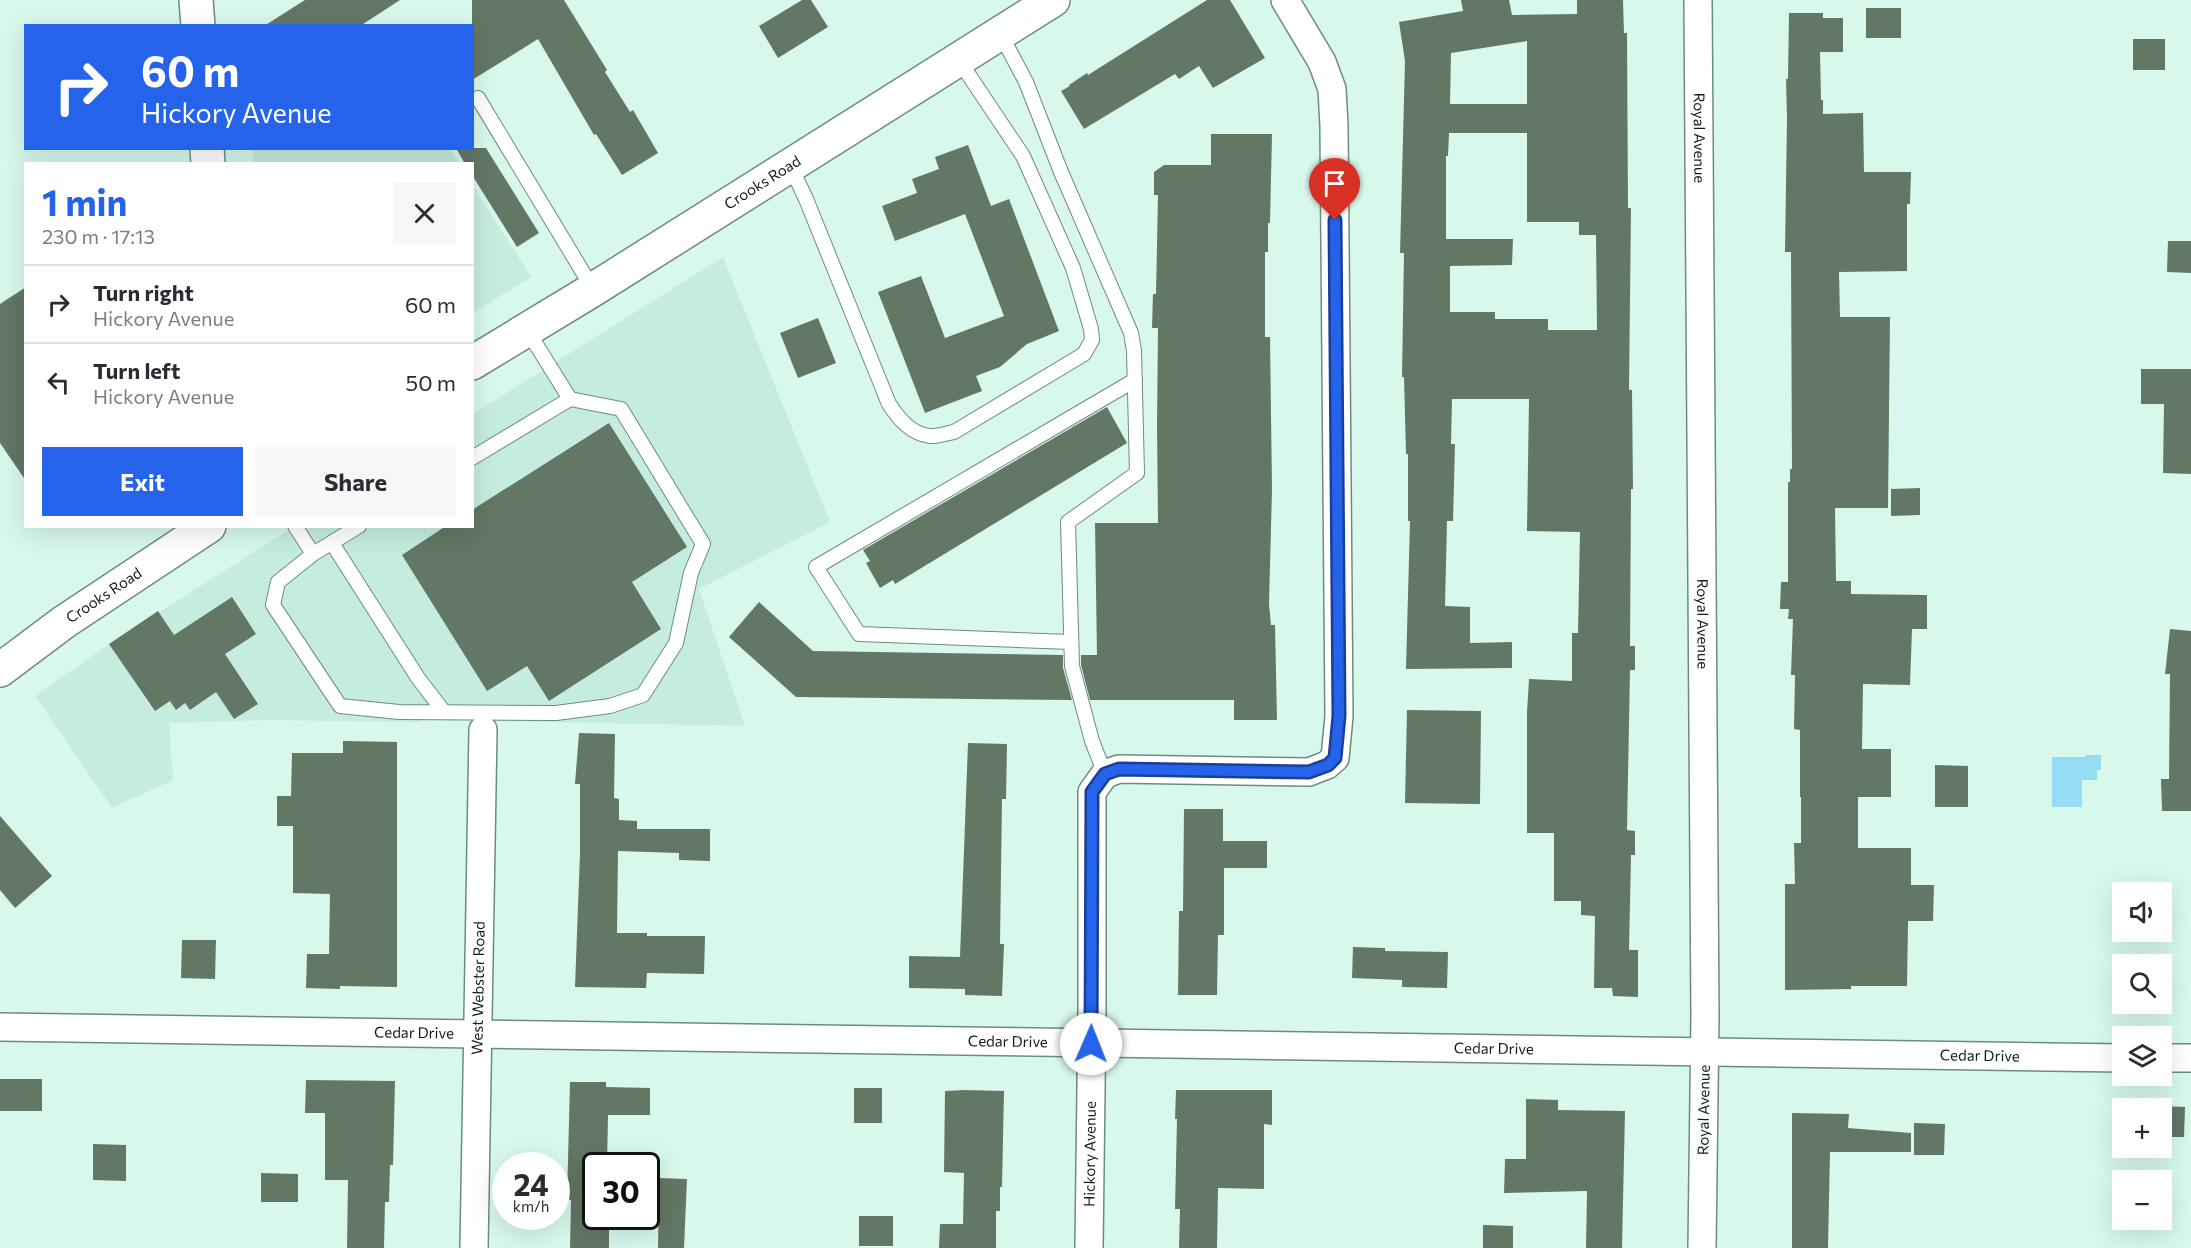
<!DOCTYPE html>
<html lang="en">
<head>
<meta charset="utf-8">
<style>
  body { margin:0; font-family:Commissioner,sans-serif; background:#f7f7f7; color:#2b2b33; height:100vh; display:flex; flex-direction:column; font-size:22px; white-space:nowrap }
  * { box-sizing:border-box; margin:0 }
  p { font-size:20px; color:#7c7c81 }
  .icon { flex:none; width:33px; height:33px; fill:none; stroke:currentColor; stroke-width:2; stroke-linecap:round; stroke-linejoin:round }
  .map { position:relative; flex:1; overflow:hidden }
  .sheet { position:absolute; left:24px; top:162px; width:450px; height:366px; display:flex; flex-direction:column; background:#fff; border-radius:0px; box-shadow:0 6px 24px #0002 }
  .sheet>* { flex:none }
  .banner { position:absolute; left:24px; top:24px; width:450px; height:126px; border-radius:0px; box-shadow:0 6px 24px #0002; background:#2563eb; color:#fff; overflow:hidden }
  .controls { position:absolute; left:2112px; top:882px; display:grid; gap:12px }
  .controls a { display:grid; place-items:center; width:60px; height:60px; border-radius:0px; background:#fff; box-shadow:0 6px 24px #0002; font-size:30px }
  .speed { position:absolute; left:492px; top:1152px; display:flex; gap:12px; font-size:30px; font-weight:700; text-align:center }
  .speed>* { display:grid; place-content:center; width:78px; height:78px; border-radius:50%; background:#fff; box-shadow:0 6px 24px #0002; line-height:1 }
  .speed small { font-size:15px; font-weight:400 }
  .speed .limit { border:3px solid #111; border-radius:9px; background:#fff; color:#111 }
  .pin { position:absolute; display:grid; place-items:center; width:51px; height:51px; color:#fff; margin:-62px -26px; border-radius:50% 50% 50% 0; rotate:-45deg; box-shadow:0 0 6px #0007 }
  .pin .icon { rotate:45deg }
  .me { position:absolute; width:66px; margin:-33px; rotate:1deg; stroke-linejoin:round; filter:drop-shadow(0 0 4px #0008) }
  .turn { display:flex; align-items:center; gap:21px; height:126px; padding:0 18px; font-size:27px }
  .turn .icon { width:78px; height:78px; stroke-width:2.5 }
  .turn b { display:block; font-size:42px; line-height:51px }
  .round { display:grid; place-items:center; flex:none; width:63px; height:63px; border-radius:0px; background:#f7f7f7 }
  .overview { display:flex; align-items:center; justify-content:space-between; height:102px; padding:0 18px }
  h1 { font-size:36px; font-weight:700; line-height:45px; color:#2563eb }
  .action { display:flex; gap:12px; margin-top:auto; padding:12px 18px }
  .action a { flex:1; height:69px; border-radius:0px; background:#2563eb; color:#fff; font-size:24px; font-weight:700; line-height:69px; text-align:center }
  .action a+a { background:#f7f7f7; color:#2b2b33 }
  ul { padding:0; list-style:none }
  li { display:flex; align-items:center; gap:18px; height:78px; padding:0 18px; border-top:2px solid #e1e1e2 }
  li div { flex:1 }
  li b { display:block; font-size:22px }
  li em { font-style:normal }
  .map>svg:first-child { display:block }
  .built { fill:#c5eddf }
  .water { fill:#96dcf4 }
  .building { fill:#637765; fill-rule:evenodd }
  .lines { fill:none; stroke-linecap:round; stroke-linejoin:round }
  .service-casing { stroke:#6e8b81; stroke-width:16 }
  .minor-casing { stroke:#6e8b81; stroke-width:30 }
  .tertiary-casing { stroke:#6e8b81; stroke-width:36 }
  .secondary-casing { stroke:#6e8b81; stroke-width:36 }
  .service { stroke:#fff; stroke-width:14 }
  .minor { stroke:#fff; stroke-width:27 }
  .tertiary { stroke:#fff; stroke-width:33 }
  .secondary { stroke:#fff; stroke-width:33 }
  .route-casing { stroke:#184099; stroke-width:15 }
  .route { stroke:#2563eb; stroke-width:10 }
  .labels { text-anchor:middle; stroke-width:4.5; stroke-linejoin:round; paint-order:stroke }
  .street-label { font-size:15px; fill:#111d19; stroke:#f8fefc }
</style>
</head>
<body>
<div class="map">
<svg width="2191" height="1248" viewBox="0 0 2191 1248">
  <rect width="100%" height="100%" fill="#d8f8ec"/>
  <g class="built">
    <path d="M 252,149 L 450,149 L 460,163 L 253,163 Z"/>
    <path d="M 472,184 L 531,277 L 473,313 L 472,313 Z"/>
    <path d="M 723,257 L 830,522 L 699,589 L 745,726 L 492,721 L 426,718 L 419,722 L 267,720 L 169,723 L 173,780 L 112,808 L 35,696 L 105,647 L 293,527 L 472,526 L 473,414 Z"/>
  </g>
  <path class="water" d="M 2086,755 L 2101,755 L 2101,770 L 2097,770 L 2097,780 L 2082,780 L 2082,807 L 2052,807 L 2052,757 L 2086,757 Z"/>
  <g class="building">
    <path d="M 305,0 L 400,0 L 360,26 L 264,26 Z"/>
    <path d="M 472,0 L 564,0 L 607,70 L 605,72 L 630,112 L 633,110 L 658,153 L 622,175 L 596,134 L 594,135 L 538,39 L 472,80 Z"/>
    <path d="M 802,0 L 811,0 L 828,27 L 778,58 L 759,26 Z"/>
    <path d="M 1207,0 L 1230,0 L 1265,58 L 1213,88 L 1199,66 L 1179,79 L 1175,74 L 1084,129 L 1061,91 L 1070,86 L 1069,85 L 1087,73 L 1088,75 Z"/>
    <path d="M 1461,0 L 1509,0 L 1512,15 L 1577,14 L 1577,0 L 1623,0 L 1624,33 L 1627,33 L 1628,208 L 1631,208 L 1629,390 L 1632,390 L 1633,489 L 1631,489 L 1630,646 L 1635,646 L 1635,670 L 1630,670 L 1627,830 L 1635,831 L 1635,855 L 1631,855 L 1629,950 L 1638,950 L 1638,997 L 1613,996 L 1612,988 L 1594,988 L 1595,916 L 1581,915 L 1581,901 L 1554,901 L 1554,833 L 1527,833 L 1527,712 L 1529,679 L 1572,681 L 1572,633 L 1578,633 L 1580,532 L 1527,531 L 1529,399 L 1452,399 L 1451,444 L 1455,444 L 1453,521 L 1447,521 L 1445,606 L 1470,607 L 1470,643 L 1512,642 L 1512,668 L 1406,669 L 1410,521 L 1408,521 L 1408,454 L 1406,454 L 1404,377 L 1402,377 L 1404,253 L 1400,253 L 1405,61 L 1399,22 L 1463,11 ZM 1527,41 L 1527,104 L 1450,104 L 1451,53 ZM 1449,133 L 1527,133 L 1527,222 L 1579,222 L 1579,235 L 1596,235 L 1597,330 L 1548,330 L 1548,319 L 1495,319 L 1495,312 L 1450,312 L 1450,266 L 1512,265 L 1513,239 L 1446,239 L 1446,156 L 1448,156 Z"/>
    <rect x="1866" y="8" width="35" height="30"/>
    <path d="M 1789,13 L 1823,13 L 1823,18 L 1843,18 L 1843,52 L 1820,52 L 1821,100 L 1823,100 L 1823,114 L 1863,113 L 1864,172 L 1911,172 L 1910,204 L 1907,204 L 1907,271 L 1839,272 L 1840,317 L 1890,317 L 1888,508 L 1835,508 L 1836,581 L 1851,581 L 1851,594 L 1927,595 L 1927,629 L 1912,629 L 1910,685 L 1863,684 L 1862,749 L 1891,749 L 1891,797 L 1858,797 L 1858,848 L 1911,848 L 1911,885 L 1934,885 L 1933,921 L 1908,921 L 1907,986 L 1851,986 L 1851,989 L 1785,990 L 1785,884 L 1795,884 L 1794,843 L 1801,843 L 1801,797 L 1800,797 L 1800,730 L 1794,729 L 1795,675 L 1791,675 L 1793,619 L 1788,619 L 1789,609 L 1780,609 L 1781,582 L 1788,582 L 1788,482 L 1790,482 L 1790,469 L 1792,469 L 1791,252 L 1785,252 L 1787,118 L 1786,79 L 1788,79 Z"/>
    <rect x="2133" y="39" width="32" height="31"/>
    <path d="M 1211,134 L 1272,134 L 1270,223 L 1268,223 L 1268,252 L 1265,252 L 1265,337 L 1270,337 L 1272,490 L 1269,604 L 1271,625 L 1275,625 L 1277,720 L 1234,720 L 1234,700 L 1090,700 L 1081,665 L 1081,655 L 1097,655 L 1095,523 L 1158,523 L 1157,425 L 1158,328 L 1152,328 L 1153,294 L 1156,294 L 1158,195 L 1154,195 L 1154,172 L 1164,165 L 1211,165 Z"/>
    <path d="M 968,145 L 991,206 L 1009,199 L 1059,331 L 1027,344 L 1000,367 L 976,376 L 982,391 L 925,413 L 878,292 L 921,276 L 945,338 L 1004,316 L 965,214 L 895,241 L 882,206 L 917,193 L 912,179 L 939,169 L 935,157 Z"/>
    <path d="M 456,148 L 486,148 L 539,233 L 517,247 L 472,175 L 472,164 L 465,164 Z"/>
    <path d="M 2168,241 L 2191,241 L 2191,273 L 2167,272 Z"/>
    <path d="M 26,287 L 26,481 L 0,443 L 0,304 Z"/>
    <path d="M 818,318 L 836,363 L 798,378 L 780,333 Z"/>
    <path d="M 2141,369 L 2191,369 L 2191,474 L 2163,473 L 2164,404 L 2141,404 Z"/>
    <path d="M 1107,407 L 1127,443 L 895,584 L 893,580 L 880,588 L 866,563 L 870,561 L 863,550 Z"/>
    <path d="M 609,423 L 687,547 L 632,582 L 661,629 L 549,701 L 527,666 L 487,691 L 402,555 L 446,526 L 472,526 L 472,510 Z"/>
    <path d="M 1920,488 L 1920,515 L 1891,516 L 1891,489 Z"/>
    <path d="M 232,597 L 256,634 L 225,654 L 258,704 L 234,719 L 216,692 L 190,710 L 185,703 L 176,710 L 170,701 L 155,711 L 109,644 L 158,611 L 174,635 Z"/>
    <path d="M 759,602 L 813,651 L 1063,655 L 1063,668 L 1072,700 L 796,697 L 729,637 Z"/>
    <path d="M 2170,629 L 2191,631 L 2191,811 L 2162,811 L 2161,779 L 2169,779 L 2170,674 L 2165,674 Z"/>
    <path d="M 1407,710 L 1481,711 L 1480,804 L 1405,803 Z"/>
    <path d="M 579,733 L 615,734 L 614,798 L 619,799 L 619,820 L 637,821 L 637,829 L 710,829 L 710,861 L 679,860 L 679,853 L 618,851 L 617,933 L 647,933 L 647,936 L 705,936 L 704,974 L 647,973 L 646,988 L 575,987 L 580,853 L 580,784 L 575,784 Z"/>
    <path d="M 343,741 L 397,742 L 397,987 L 340,986 L 340,989 L 306,988 L 307,954 L 329,954 L 330,894 L 293,893 L 293,826 L 277,826 L 277,796 L 291,796 L 292,753 L 343,753 Z"/>
    <path d="M 968,743 L 1007,744 L 1006,799 L 1002,799 L 1000,944 L 1004,944 L 1002,996 L 965,995 L 965,989 L 909,988 L 909,956 L 960,957 Z"/>
    <path d="M 1935,765 L 1968,766 L 1968,807 L 1935,807 Z"/>
    <path d="M 1184,809 L 1223,809 L 1223,841 L 1267,841 L 1267,868 L 1224,868 L 1224,935 L 1218,935 L 1217,995 L 1178,995 L 1179,911 L 1183,911 Z"/>
    <path d="M 0,816 L 52,876 L 15,908 L 0,890 Z"/>
    <path d="M 182,940 L 216,940 L 215,979 L 181,978 Z"/>
    <path d="M 1353,947 L 1385,948 L 1385,951 L 1448,952 L 1447,988 L 1402,987 L 1402,980 L 1352,978 Z"/>
    <rect x="0" y="1079" width="42" height="32"/>
    <path d="M 306,1080 L 395,1081 L 393,1165 L 390,1165 L 389,1202 L 385,1202 L 384,1248 L 347,1248 L 348,1180 L 325,1180 L 325,1113 L 305,1113 Z"/>
    <path d="M 570,1082 L 606,1082 L 606,1087 L 650,1088 L 650,1115 L 608,1115 L 607,1166 L 596,1166 L 596,1216 L 609,1216 L 609,1248 L 570,1248 L 571,1200 L 567,1200 Z"/>
    <rect x="854" y="1088" width="28" height="35"/>
    <path d="M 965,1090 L 1004,1091 L 1002,1187 L 1000,1187 L 1000,1211 L 996,1211 L 996,1248 L 939,1248 L 940,1224 L 963,1224 L 964,1173 L 944,1172 L 945,1091 Z"/>
    <path d="M 1176,1090 L 1272,1090 L 1272,1125 L 1264,1124 L 1264,1189 L 1218,1188 L 1217,1248 L 1179,1248 L 1180,1209 L 1175,1209 L 1177,1119 L 1175,1119 Z"/>
    <path d="M 1526,1099 L 1558,1100 L 1558,1110 L 1625,1111 L 1622,1248 L 1586,1248 L 1587,1191 L 1504,1193 L 1505,1159 L 1526,1159 Z"/>
    <path d="M 2162,1106 L 2185,1107 L 2184,1137 L 2162,1137 Z"/>
    <path d="M 1792,1113 L 1849,1114 L 1848,1128 L 1911,1133 L 1911,1152 L 1830,1152 L 1828,1248 L 1792,1248 Z"/>
    <path d="M 1914,1123 L 1945,1124 L 1944,1155 L 1914,1155 Z"/>
    <path d="M 93,1144 L 126,1145 L 126,1181 L 93,1180 Z"/>
    <path d="M 261,1173 L 298,1174 L 298,1202 L 261,1202 Z"/>
    <path d="M 659,1178 L 687,1179 L 684,1248 L 658,1248 Z"/>
    <rect x="859" y="1216" width="34" height="30"/>
    <path d="M 1483,1225 L 1513,1226 L 1513,1248 L 1483,1248 Z"/>
  </g>
  <g class="lines">
    <g class="service-casing">
      <g id="service">
        <path d="M 1000,33 L 1026,82 L 1061,172 L 1131,333 L 1134,351 L 1137,473 L 1068,522 L 1072,666 L 1092,741 L 1105,774"/>
        <path d="M 478,98 L 593,289"/>
        <path d="M 790,165 L 806,199 L 889,404 C 899,419 911,434 930,436 C 937,437 947,433 954,432 L 1084,354 L 1092,340 L 1091,329 L 1073,268 L 1023,156 L 958,59"/>
        <path d="M 472,458 L 570,399 L 527,330"/>
        <path d="M 295,526 L 313,554 L 359,526"/>
        <path d="M 332,543 L 418,678 L 444,712"/>
        <path d="M 313,554 L 278,582 L 273,605 L 340,706 L 399,712 L 556,713 L 610,706 L 643,695 L 676,643 L 691,573 L 703,544 L 621,409 L 570,399"/>
        <path d="M 1070,642 L 859,634 L 816,567 L 1135,380"/>
      </g>
    </g>
    <g class="minor-casing">
      <g id="minor">
        <path id="s1" d="M 1698,0 L 1705,1016 L 1702,1248"/>
        <path id="s2" d="M 0,1027 L 2122,1058"/>
        <path d="M 2162,1058 L 2191,1058"/>
        <path id="s3" d="M 474,1248 L 483,730"/>
        <path id="s4" d="M 1089,1248 L 1092,1009 L 1092,792 L 1105,774 L 1119,769 L 1309,772 L 1327,765 L 1335,758 L 1339,716 L 1334,126 L 1332,89 L 1322,62 L 1285,0"/>
      </g>
    </g>
    <g class="tertiary-casing">
      <g id="tertiary">
        <path d="M 196,0 L 198,26"/>
        <path d="M 207,148 L 208,164"/>
      </g>
    </g>
    <g class="secondary-casing">
      <g id="secondary">
        <path id="s5" d="M 472,363 L 594,289 L 1053,0"/>
        <path id="s6" d="M 0,670 L 64,622 L 209,526"/>
      </g>
    </g>
    <use href="#service" class="service"/>
    <use href="#minor" class="minor"/>
    <use href="#tertiary" class="tertiary"/>
    <use href="#secondary" class="secondary"/>
  </g>
  <g class="lines">
    <g class="route-casing">
      <path id="route" d="M 1091,1044 L 1092,792 L 1105,774 L 1119,769 L 1309,772 L 1328,765 L 1335,758 L 1339,716 L 1335,220"/>
    </g>
    <use href="#route" class="route"/>
  </g>
  <g class="labels">
    <g class="street-label">
      <text dy="5" stroke="none"><textPath href="#s1" startOffset="138">Royal Avenue</textPath></text>
      <text dy="5" stroke="none"><textPath href="#s5" startOffset="342">Crooks Road</textPath></text>
      <text dy="5" stroke="none"><textPath href="#s6" startOffset="128">Crooks Road</textPath></text>
      <text dy="5" stroke="none"><textPath href="#s1" startOffset="624">Royal Avenue</textPath></text>
      <text dy="5" stroke="none"><textPath href="#s3" startOffset="260">West Webster Road</textPath></text>
      <text dy="5" stroke="none"><textPath href="#s2" startOffset="414">Cedar Drive</textPath></text>
      <text dy="5" stroke="none"><textPath href="#s2" startOffset="1008">Cedar Drive</textPath></text>
      <text dy="5" stroke="none"><textPath href="#s2" startOffset="1494">Cedar Drive</textPath></text>
      <text dy="5" stroke="none"><textPath href="#s2" startOffset="1980">Cedar Drive</textPath></text>
      <text transform="translate(1704 1110) rotate(-89)" y="5">Royal Avenue</text>
      <text dy="5" stroke="none"><textPath href="#s4" startOffset="94">Hickory Avenue</textPath></text>
    </g>
  </g>
</svg>
<div class="controls">
<a><svg class="icon" aria-label="sound" viewBox="0 0 24 24"><path d="M4 9h4l5-4v14l-5-4H4zM17 9q2 3 0 6"/></svg></a>
<a><svg class="icon" aria-label="search" viewBox="0 0 24 24"><circle cx="10" cy="10" r="6"/><path d="M15 15l6 6"/></svg></a>
<a><svg class="icon" aria-label="layers" viewBox="0 0 24 24"><path d="M12 4l9 5-9 5-9-5zM3 14l9 5 9-5"/></svg></a>
<a>+</a>
<a>−</a>
</div>
<div class="speed"><div>24<small>km/h</small></div><div class="limit">30</div></div>
<div class="pin" style="left:1335px;top:220px;background:#d93025"><svg class="icon" aria-label="arrive" viewBox="0 0 24 24"><path d="M6 21V4h12l-3 4 3 4H6"/></svg></div>
<svg class="me" style="left:1091px;top:1044px" viewBox="-20 -20 40 40"><circle r="19" fill="#fff"/><path d="M0-13L10 11 0 6-10 11z" fill="#2563eb"/></svg>
<div class="banner">
<div class="turn"><svg class="icon" aria-label="right" viewBox="0 0 24 24"><path d="M7 20v-9h11M14 6l5 5-5 5"/></svg><div><b>60 m</b>Hickory Avenue</div></div>
</div>
<section class="sheet">
<div class="overview"><div><h1>1 min</h1><p>230 m · 17:13</p></div><a class="round"><svg class="icon" aria-label="close" viewBox="0 0 24 24"><path d="M6 6l12 12M18 6L6 18"/></svg></a></div>
<ul>
<li><svg class="icon" aria-label="right" viewBox="0 0 24 24"><path d="M7 20v-9h11M14 6l5 5-5 5"/></svg><div><b>Turn right</b><p>Hickory Avenue</p></div><em>60 m</em></li>
<li><svg class="icon" aria-label="left" viewBox="0 0 24 24"><path d="M17 20v-9H6M10 6l-5 5 5 5"/></svg><div><b>Turn left</b><p>Hickory Avenue</p></div><em>50 m</em></li>
</ul>
<div class="action"><a>Exit</a><a>Share</a></div>
</section>
</div>
</body>
</html>
